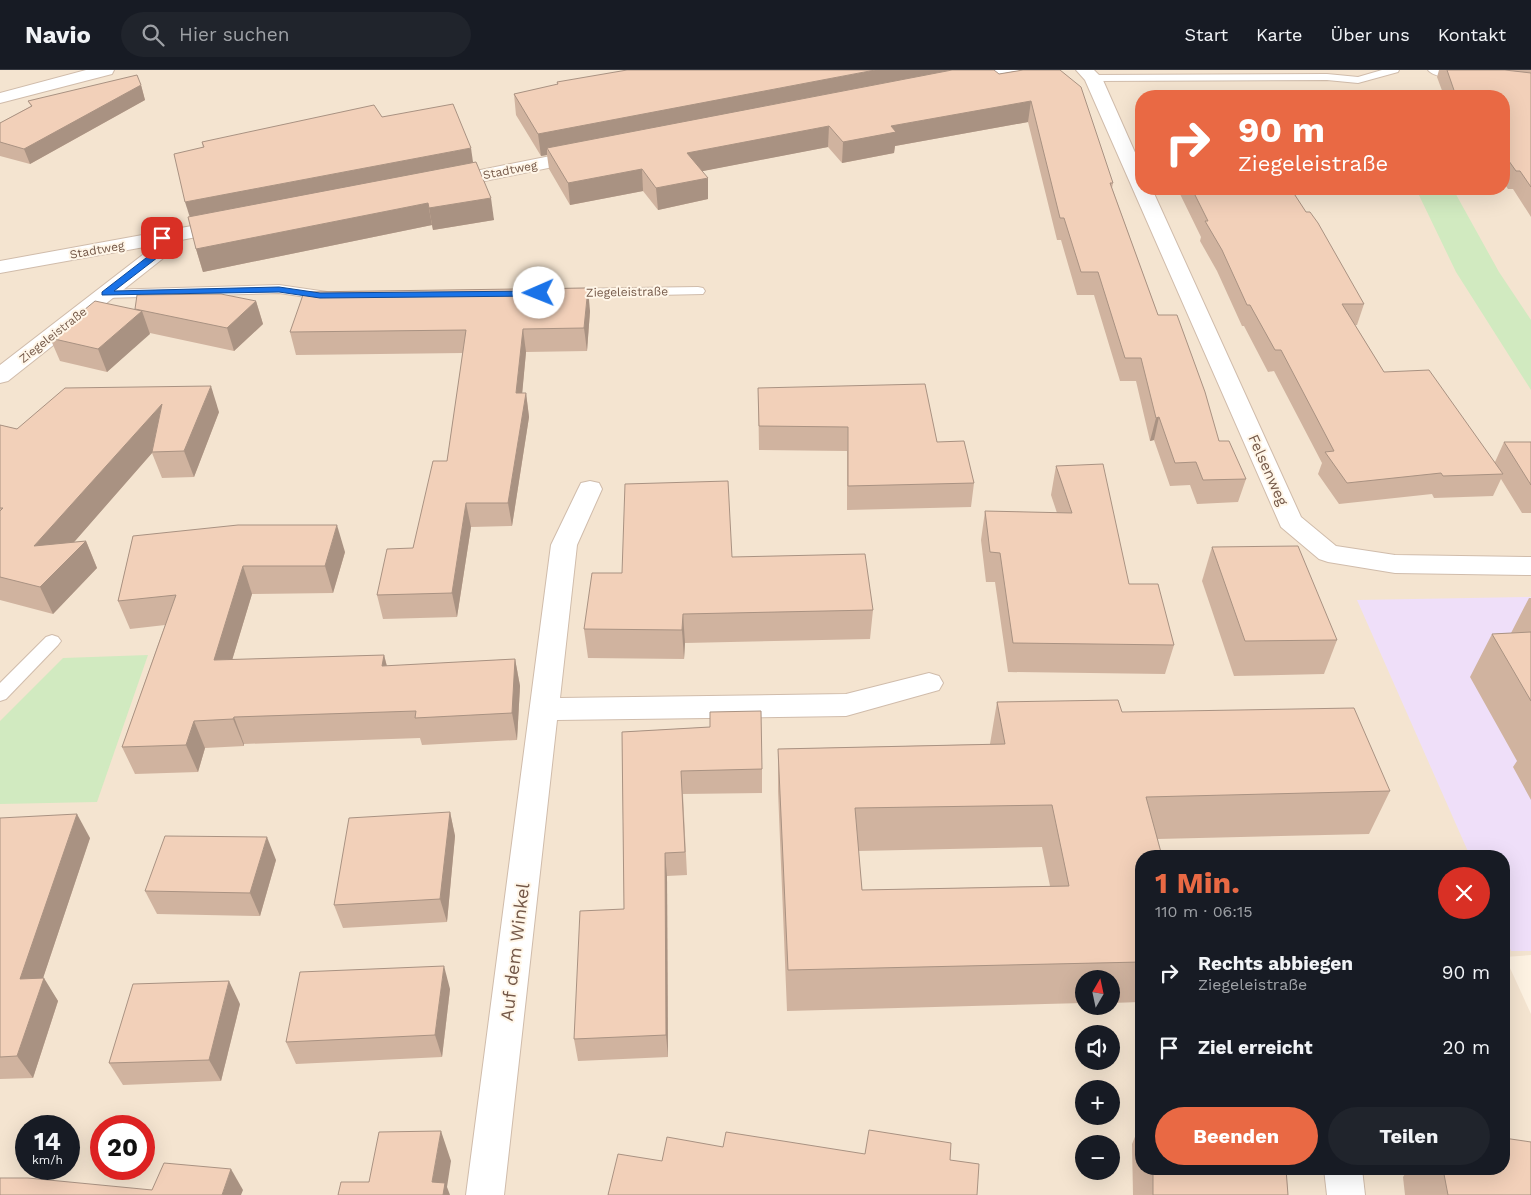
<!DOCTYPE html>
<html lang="de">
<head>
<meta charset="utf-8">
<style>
  body { margin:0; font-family:"Work Sans",sans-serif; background:#20242c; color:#f1f3f6; height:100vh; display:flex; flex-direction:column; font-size:19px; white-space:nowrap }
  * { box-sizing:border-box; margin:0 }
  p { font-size:16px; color:#9ea1a6 }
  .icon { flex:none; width:28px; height:28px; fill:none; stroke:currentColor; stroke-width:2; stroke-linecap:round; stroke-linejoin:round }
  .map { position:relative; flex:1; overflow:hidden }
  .drawer { position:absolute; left:1135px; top:780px; width:375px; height:325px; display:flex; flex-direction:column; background:#171b24; border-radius:20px; box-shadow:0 5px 20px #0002 }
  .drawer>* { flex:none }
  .hud { position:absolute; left:1135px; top:20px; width:375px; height:105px; border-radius:20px; box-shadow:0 5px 20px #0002; background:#e96944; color:#fff; overflow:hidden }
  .needle { width:32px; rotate:9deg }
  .fabs { position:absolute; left:1075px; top:900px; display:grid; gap:10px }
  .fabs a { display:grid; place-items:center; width:45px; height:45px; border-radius:50%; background:#171b24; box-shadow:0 5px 20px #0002; font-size:25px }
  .speed { position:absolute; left:15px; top:1045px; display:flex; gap:10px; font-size:25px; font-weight:700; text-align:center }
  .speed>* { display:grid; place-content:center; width:65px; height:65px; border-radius:50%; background:#171b24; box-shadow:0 5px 20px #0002; line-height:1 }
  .speed small { font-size:12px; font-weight:400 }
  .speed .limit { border:8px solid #d22; background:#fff; color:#111 }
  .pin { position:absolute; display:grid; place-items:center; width:42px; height:42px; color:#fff; margin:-21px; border-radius:10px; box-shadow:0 2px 8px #0006 }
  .me { position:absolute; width:55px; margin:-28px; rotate:269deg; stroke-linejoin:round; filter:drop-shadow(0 0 4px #0008) }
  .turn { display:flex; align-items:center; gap:18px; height:105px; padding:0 20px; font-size:22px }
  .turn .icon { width:65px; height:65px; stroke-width:2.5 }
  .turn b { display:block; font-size:35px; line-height:42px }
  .round { display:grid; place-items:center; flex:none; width:52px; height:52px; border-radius:26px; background:#20242c }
  .summary { display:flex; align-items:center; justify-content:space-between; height:85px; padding:0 20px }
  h1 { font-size:30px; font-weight:700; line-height:38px; color:#e96944 }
  .primary-button { display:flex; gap:10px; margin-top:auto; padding:10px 20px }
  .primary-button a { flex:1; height:58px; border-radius:30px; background:#e96944; color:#fff; font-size:20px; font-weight:700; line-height:58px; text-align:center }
  .primary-button a+a { background:#20242c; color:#f1f3f6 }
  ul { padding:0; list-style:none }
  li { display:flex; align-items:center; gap:15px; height:75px; padding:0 20px }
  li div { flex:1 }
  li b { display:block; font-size:19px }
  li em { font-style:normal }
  header { display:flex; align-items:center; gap:30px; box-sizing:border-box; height:70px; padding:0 25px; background:#171b24; border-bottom:1px solid #363941 }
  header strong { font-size:24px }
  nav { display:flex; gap:28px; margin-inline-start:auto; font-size:18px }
  .search { width:350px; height:45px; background:#20242c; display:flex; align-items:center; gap:12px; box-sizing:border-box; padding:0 18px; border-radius:28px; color:#9ea1a6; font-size:19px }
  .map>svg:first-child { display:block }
  .residential { fill:#f4e4d0; fill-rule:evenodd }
  .education { fill:#efdff9 }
  .green { fill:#d1eac0 }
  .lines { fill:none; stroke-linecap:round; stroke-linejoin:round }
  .service-casing { stroke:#d0bcab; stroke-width:2 }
  .minor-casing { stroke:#d0bcab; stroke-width:2 }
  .service { fill:#fff; fill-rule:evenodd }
  .minor { fill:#fff; fill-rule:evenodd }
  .wall { fill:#d0b39f; fill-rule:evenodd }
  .shaded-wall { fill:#a99282 }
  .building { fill:#f2d0b9; stroke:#a99282; fill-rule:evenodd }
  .route { fill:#1a73e8; stroke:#114b97 }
  .labels { text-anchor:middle; stroke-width:4; stroke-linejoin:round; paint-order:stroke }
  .far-street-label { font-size:12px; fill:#745848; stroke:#fff6e8 }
  .street-label { font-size:15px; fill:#745848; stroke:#fff6e8 }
  .near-street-label { font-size:18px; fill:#745848; stroke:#fff6e8 }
</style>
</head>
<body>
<header>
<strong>Navio</strong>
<div class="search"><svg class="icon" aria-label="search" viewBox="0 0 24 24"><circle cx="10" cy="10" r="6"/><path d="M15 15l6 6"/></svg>Hier suchen</div>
<nav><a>Start</a><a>Karte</a><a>Über uns</a><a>Kontakt</a></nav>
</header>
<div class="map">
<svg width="1531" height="1125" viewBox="0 0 1531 1125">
  <rect width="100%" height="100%" fill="#fdf2e2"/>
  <path class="residential" d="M 0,0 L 1531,0 L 1531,885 L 1505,887 L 1531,944 L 1531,1125 L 0,1125 ZM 1141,26 L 1504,26 L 1504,119 L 1141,119 ZM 1141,786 L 1504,786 L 1504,1099 L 1141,1099 ZM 1084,909 L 1111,909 L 1111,936 L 1084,936 ZM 1084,964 L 1111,964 L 1111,991 L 1084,991 ZM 1084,1019 L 1111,1019 L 1111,1046 L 1084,1046 ZM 26,1056 L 69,1056 L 69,1099 L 26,1099 ZM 101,1056 L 144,1056 L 144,1099 L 101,1099 ZM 1084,1074 L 1111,1074 L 1111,1101 L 1084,1101 Z"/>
  <path class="education" d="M 1531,527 L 1531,881 L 1511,881 L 1504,864 L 1504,786 L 1470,786 L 1357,530 Z"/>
  <g class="green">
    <path d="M 1416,119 L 1453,119 L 1499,202 L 1531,250 L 1531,320 L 1456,202 Z"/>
    <path d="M 148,585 L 97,732 L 0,734 L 0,651 L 63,588 Z"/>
  </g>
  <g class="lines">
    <g class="service-casing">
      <g id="service">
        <path d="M 1382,0 L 1399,0 L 1398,2 L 1358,13 L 1327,10 L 1093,11 L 1088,8 L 1093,5 L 1327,4 L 1358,7 Z"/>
        <path d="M 279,215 L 327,222 L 334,226 L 327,230 L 279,223 L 105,228 L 98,224 L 105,220 Z"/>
        <path d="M 698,217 L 703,218 L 705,221 L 703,224 L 565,227 L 558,223 L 565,219 Z"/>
        <path d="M 52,565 L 58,567 L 61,571 L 58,575 L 6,629 L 0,631 L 0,613 L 46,567 Z"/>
      </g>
    </g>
    <g class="minor-casing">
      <g id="minor">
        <path d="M 86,0 L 114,0 L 112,4 L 0,33 L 0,23 Z"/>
        <path d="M 992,0 L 1026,0 L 1024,4 L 1018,5 L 961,16 L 955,15 L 952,11 L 955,7 Z"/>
        <path d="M 1076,0 L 1094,0 L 1102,8 L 1141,96 L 1141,119 L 1152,119 L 1301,447 L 1336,476 L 1395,485 L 1531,487 L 1531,505 L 1395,503 L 1328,492 L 1319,489 L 1281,457 L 1085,10 Z"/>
        <path d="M 1428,0 L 1454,0 L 1531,9 L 1531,19 C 1513,17 1436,12 1428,0 Z"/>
        <path d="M 585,79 L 592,81 L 594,85 L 592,89 L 446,119 L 439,117 L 436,113 L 439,109 L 446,107 Z"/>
        <path d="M 230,149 L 237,151 L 240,155 L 237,159 L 171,172 L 166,186 L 8,311 L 0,313 L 0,295 L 149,180 L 150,176 L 0,203 L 0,191 Z"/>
        <path d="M 590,411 L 599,413 L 602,419 L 577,475 L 560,628 L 846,624 L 929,603 L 939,606 L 943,613 L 939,620 L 846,646 L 557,650 L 504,1125 L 466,1125 L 551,475 L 578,419 L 581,413 Z"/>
        <path d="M 1324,1099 L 1362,1099 L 1365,1125 L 1327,1125 Z"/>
      </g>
    </g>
    <use href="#service" class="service"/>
    <use href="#minor" class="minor"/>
  </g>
  <g class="wall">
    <path d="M 1023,0 L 1113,113 L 1112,118 L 1158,245 L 1219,371 L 1246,409 L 1238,432 L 1197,434 L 1190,415 L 1170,416 L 1154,370 L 1150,371 L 1136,311 L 1120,311 L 1094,225 L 1077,225 L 1061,170 L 1057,170 L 1028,52 L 895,76 L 894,83 L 842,93 L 828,77 L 702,101 L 708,129 L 658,140 L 643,121 L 570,135 L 549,99 L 547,85 L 541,86 L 516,45 L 514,24 L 557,15 L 557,12 L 999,4 Z"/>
    <path d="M 1439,0 L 1531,0 L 1531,147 L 1513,119 L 1508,119 L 1504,113 L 1504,26 L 1444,26 L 1437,7 Z"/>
    <path d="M 141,15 L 145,30 L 30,94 L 0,86 L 0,53 L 31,36 L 28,31 Z"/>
    <path d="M 382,47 L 473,92 L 494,150 L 433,160 L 432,155 L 203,202 L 196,179 L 190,147 L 203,78 L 202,72 Z"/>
    <path d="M 1179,119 L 1291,119 L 1364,234 L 1357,255 L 1355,255 L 1384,302 L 1495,392 L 1504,372 L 1531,372 L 1531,443 L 1522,443 L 1501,409 L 1493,426 L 1434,428 L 1432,424 L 1339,434 L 1318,404 L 1322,393 L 1274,301 L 1268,302 L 1244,256 L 1242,256 L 1217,201 L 1200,171 L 1201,167 L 1179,122 Z"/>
    <path d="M 256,231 L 263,254 L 234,281 L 150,263 L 107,302 L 60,291 L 50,268 L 135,239 Z"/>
    <path d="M 590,241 L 587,281 L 526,282 L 522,323 L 526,323 L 529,347 L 512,456 L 471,457 L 457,547 L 383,549 L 377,525 L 413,478 L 447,391 L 463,283 L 296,285 L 290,262 Z"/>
    <path d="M 758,318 L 937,372 L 974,413 L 971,437 L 847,440 L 847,381 L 759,380 Z"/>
    <path d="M 219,342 L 194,407 L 162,408 L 152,383 L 74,472 L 86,471 L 97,498 L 53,544 L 0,530 L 0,355 L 17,359 Z"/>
    <path d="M 1056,396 L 1129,514 L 1174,575 L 1165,604 L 1008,602 L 995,512 L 986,512 L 981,470 L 985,441 L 1057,443 L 1051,425 Z"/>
    <path d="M 133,466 L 345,482 L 333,523 L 252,524 L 232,590 L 384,585 L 387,596 L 515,589 L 520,616 L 517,670 L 422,675 L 420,668 L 244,674 L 244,676 L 205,678 L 198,702 L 135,704 L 122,677 L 165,555 L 130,559 L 118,531 Z"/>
    <path d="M 1212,477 L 1337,570 L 1324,604 L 1234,606 L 1202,511 Z"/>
    <path d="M 732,487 L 873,540 L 870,569 L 685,573 L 684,589 L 588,588 L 584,559 L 622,503 Z"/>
    <path d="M 1529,528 L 1531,528 L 1531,730 L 1513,697 L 1517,691 L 1470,607 L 1492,564 L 1511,563 Z"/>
    <path d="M 997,632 L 1122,642 L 1390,721 L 1369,764 L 1157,769 L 1141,786 L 1141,932 L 1111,933 L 1111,909 L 1084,909 L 1084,933 L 787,941 L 778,721 L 778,679 L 990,674 ZM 1042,777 L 1050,816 L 862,820 L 858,781 Z"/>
    <path d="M 710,657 L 762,699 L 762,723 L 683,724 L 687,805 L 667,806 L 668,987 L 578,991 L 574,969 L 624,839 L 622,662 Z"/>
    <path d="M 450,742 L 455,766 L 447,852 L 343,858 L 334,835 Z"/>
    <path d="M 0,748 L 90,768 L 43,908 L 58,931 L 33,1008 L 0,1009 Z"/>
    <path d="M 276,790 L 260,846 L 157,844 L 145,821 Z"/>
    <path d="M 450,919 L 442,987 L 296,994 L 286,972 Z"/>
    <path d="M 240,934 L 221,1011 L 123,1015 L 109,993 Z"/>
    <path d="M 1141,1052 L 1141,1099 L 1286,1099 L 1288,1125 L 1133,1125 L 1132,1074 Z"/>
    <path d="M 1408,1099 L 1504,1099 L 1531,1125 L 1405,1125 L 1403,1107 Z"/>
  </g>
  <g class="shaded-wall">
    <path d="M 875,0 L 970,0 L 547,78 L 547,85 L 541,86 L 538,64 Z"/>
    <path d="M 141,15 L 145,30 L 30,94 L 24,79 Z"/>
    <path d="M 1031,31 L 1028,52 L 895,76 L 894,83 L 842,93 L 843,72 L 891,56 Z"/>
    <path d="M 829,56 L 828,77 L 688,104 L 687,83 Z"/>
    <path d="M 471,78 L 474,99 L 192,154 L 185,132 Z"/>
    <path d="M 642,99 L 643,121 L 570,135 L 568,113 Z"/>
    <path d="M 708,108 L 708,129 L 658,140 L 656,118 Z"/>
    <path d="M 491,128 L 494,150 L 433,160 L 429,138 Z"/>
    <path d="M 428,133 L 432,155 L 203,202 L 196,179 Z"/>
    <path d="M 588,218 L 590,241 L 587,281 L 584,258 Z"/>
    <path d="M 256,231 L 263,254 L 234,281 L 227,258 Z"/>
    <path d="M 142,241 L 150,264 L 107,302 L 98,279 Z"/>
    <path d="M 523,259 L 526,282 L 520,347 L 516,323 Z"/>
    <path d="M 211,316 L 219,342 L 194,407 L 184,381 Z"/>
    <path d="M 526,323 L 529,347 L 512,456 L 508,433 Z"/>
    <path d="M 162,334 L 152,382 L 152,383 L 47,503 L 34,476 Z"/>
    <path d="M 1159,347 L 1154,370 L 1150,371 L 1156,348 Z"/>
    <path d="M 466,433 L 471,457 L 457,547 L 452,523 Z"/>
    <path d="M 337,455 L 345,482 L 333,523 L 325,496 Z"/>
    <path d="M 86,471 L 97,498 L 53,544 L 40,517 Z"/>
    <path d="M 243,496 L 252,524 L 224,617 L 214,590 Z"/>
    <path d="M 683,544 L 685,573 L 684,589 L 682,560 Z"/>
    <path d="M 384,585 L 391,613 L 382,596 Z"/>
    <path d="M 515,589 L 520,616 L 517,670 L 512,643 Z"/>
    <path d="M 234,647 L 244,674 L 244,676 L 233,649 Z"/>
    <path d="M 194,651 L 205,678 L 198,702 L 186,675 Z"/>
    <path d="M 450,742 L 455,766 L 447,852 L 440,829 Z"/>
    <path d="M 77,744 L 90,768 L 35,932 L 20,909 Z"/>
    <path d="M 267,767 L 276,790 L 260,846 L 250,823 Z"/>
    <path d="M 665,783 L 667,806 L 668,987 L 666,965 Z"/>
    <path d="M 444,896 L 450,919 L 442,987 L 435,965 Z"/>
    <path d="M 44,908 L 58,931 L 33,1008 L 17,986 Z"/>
    <path d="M 229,911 L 240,934 L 221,1011 L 209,990 Z"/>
    <path d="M 441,1061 L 451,1091 L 447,1117 L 450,1125 L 437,1125 L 432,1112 Z"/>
    <path d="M 231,1099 L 243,1120 L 241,1125 L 222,1125 Z"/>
  </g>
  <g class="building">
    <path d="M 627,0 L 875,0 L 538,64 L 514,24 L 558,14 L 557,12 Z"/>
    <path d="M 952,0 L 994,0 L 999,4 L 1023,0 L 1060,0 L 1081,17 L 1113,113 L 1110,113 L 1158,245 L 1177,245 L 1205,322 L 1219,371 L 1229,371 L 1246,409 L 1203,410 L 1196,392 L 1175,393 L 1159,347 L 1156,348 L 1141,288 L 1125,288 L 1098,202 L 1081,202 L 1064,148 L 1060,148 L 1031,31 L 891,56 L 896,62 L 843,72 L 829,56 L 687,83 L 708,108 L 656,118 L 642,99 L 568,113 L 547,78 Z"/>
    <path d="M 1447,0 L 1505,0 L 1531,3 L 1531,117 L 1520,101 L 1516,101 L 1504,84 L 1504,26 L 1456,26 Z"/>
    <path d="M 137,5 L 141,15 L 24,79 L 0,72 L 0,53 L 32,36 L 28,31 Z"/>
    <path d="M 453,34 L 471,78 L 185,132 L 174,84 L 204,77 L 202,72 L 374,35 L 382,47 Z"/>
    <path d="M 476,92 L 491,128 L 429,138 L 428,133 L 196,179 L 188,147 Z"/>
    <path d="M 1192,119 L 1203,119 L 1206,121 L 1205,119 L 1291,119 L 1306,142 L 1310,142 L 1318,153 L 1364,234 L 1342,234 L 1384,302 L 1429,300 L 1503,404 L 1443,406 L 1441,403 L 1347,413 L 1325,382 L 1334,381 L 1281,280 L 1275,280 L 1250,235 L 1247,235 L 1222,180 L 1205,151 L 1208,151 Z"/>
    <path d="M 588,218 L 584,258 L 523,259 L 516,323 L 526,323 L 508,433 L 466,433 L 452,523 L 377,525 L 387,479 L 413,478 L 433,391 L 447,391 L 466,260 L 290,262 L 304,222 Z"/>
    <path d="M 221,224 L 256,231 L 227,258 L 135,239 L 137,225 Z"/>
    <path d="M 95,231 L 142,241 L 98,279 L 50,268 Z"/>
    <path d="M 925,314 L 937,372 L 964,371 L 974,413 L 848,416 L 848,357 L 759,356 L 758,318 Z"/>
    <path d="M 211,316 L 184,381 L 152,382 L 162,334 L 34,476 L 86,471 L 40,517 L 0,507 L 0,441 L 3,438 L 0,438 L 0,355 L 17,359 L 65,318 Z"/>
    <path d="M 1504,372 L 1531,372 L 1531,415 Z"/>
    <path d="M 1103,394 L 1129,514 L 1158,514 L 1174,575 L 1013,573 L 1000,483 L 990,482 L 985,441 L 1072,443 L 1056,396 Z"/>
    <path d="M 728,411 L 732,487 L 865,484 L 873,540 L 683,544 L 682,560 L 584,559 L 592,503 L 622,503 L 625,414 Z"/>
    <path d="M 238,455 L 337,455 L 325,496 L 243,496 L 214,590 L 384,585 L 382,596 L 515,589 L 512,643 L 415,648 L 416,641 L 234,647 L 233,649 L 194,651 L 186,675 L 122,677 L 176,525 L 118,531 L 133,466 Z"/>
    <path d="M 1298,476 L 1337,570 L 1245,571 L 1212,477 Z"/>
    <path d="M 1531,562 L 1531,631 L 1492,564 Z"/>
    <path d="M 1118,630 L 1122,642 L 1354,638 L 1390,721 L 1146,727 L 1162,786 L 1141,786 L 1141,892 L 788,900 L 778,679 L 1005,674 L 997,632 ZM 1052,735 L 1069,816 L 862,820 L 855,738 Z"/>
    <path d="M 761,641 L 762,699 L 681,701 L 685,782 L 665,783 L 666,965 L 574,969 L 580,841 L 624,839 L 622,662 L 710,657 L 710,642 Z"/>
    <path d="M 450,742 L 440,829 L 334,835 L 349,748 Z"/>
    <path d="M 77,744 L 20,909 L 44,908 L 17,986 L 0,987 L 0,748 Z"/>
    <path d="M 165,766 L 267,767 L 250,823 L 145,821 Z"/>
    <path d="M 444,896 L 435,965 L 286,972 L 300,902 Z"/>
    <path d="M 229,911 L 209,990 L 109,993 L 133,914 Z"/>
    <path d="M 869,1060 L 951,1073 L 950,1090 L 979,1094 L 977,1125 L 608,1125 L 618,1084 L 662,1091 L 667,1067 L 723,1077 L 726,1062 L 865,1084 Z"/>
    <path d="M 441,1061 L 432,1112 L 445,1113 L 443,1125 L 338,1125 L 341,1112 L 369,1112 L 379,1062 Z"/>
    <path d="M 1504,1068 L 1531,1072 L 1531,1125 L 1448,1125 L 1443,1099 L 1504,1099 Z"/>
    <path d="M 164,1093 L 231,1099 L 222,1125 L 0,1125 L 0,1108 L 28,1108 L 152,1120 Z"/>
    <path d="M 1153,1099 L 1286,1099 L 1288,1125 L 1153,1125 Z"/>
  </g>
  <path class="route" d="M 159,166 L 166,168 L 162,184 L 114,221 L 279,217 L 320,223 L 539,221 L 544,223 L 539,226 L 320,228 L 279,222 L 102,225 L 102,222 L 155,181 Z"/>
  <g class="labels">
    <g class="far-street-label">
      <text transform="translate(510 100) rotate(-11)" y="4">Stadtweg</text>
      <text transform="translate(97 180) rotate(-10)" y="4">Stadtweg</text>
      <text transform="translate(627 222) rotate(-1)" y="4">Ziegeleistraße</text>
      <text transform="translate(53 265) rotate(-38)" y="4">Ziegeleistraße</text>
    </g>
    <g class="street-label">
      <text transform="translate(1268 400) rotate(66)" y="5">Felsenweg</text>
    </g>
    <g class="near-street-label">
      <text transform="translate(515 882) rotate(-83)" y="6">Auf dem Winkel</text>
    </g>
  </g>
</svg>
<div class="fabs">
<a><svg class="needle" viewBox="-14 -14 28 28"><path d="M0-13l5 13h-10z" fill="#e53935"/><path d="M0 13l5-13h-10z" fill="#9ea1a6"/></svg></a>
<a><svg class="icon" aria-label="sound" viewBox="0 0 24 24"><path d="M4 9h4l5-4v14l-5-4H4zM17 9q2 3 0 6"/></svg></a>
<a>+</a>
<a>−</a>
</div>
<div class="speed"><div>14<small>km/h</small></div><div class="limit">20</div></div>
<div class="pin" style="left:162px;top:168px;background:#d93025"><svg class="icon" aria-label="arrive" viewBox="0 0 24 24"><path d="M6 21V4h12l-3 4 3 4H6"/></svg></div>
<svg class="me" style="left:539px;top:223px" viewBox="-20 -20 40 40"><circle r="19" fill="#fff"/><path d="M0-13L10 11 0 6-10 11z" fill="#1a73e8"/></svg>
<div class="hud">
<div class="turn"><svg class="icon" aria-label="right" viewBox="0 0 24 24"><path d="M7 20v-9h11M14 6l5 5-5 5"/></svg><div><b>90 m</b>Ziegeleistraße</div></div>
</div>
<section class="drawer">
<div class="summary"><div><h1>1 Min.</h1><p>110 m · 06:15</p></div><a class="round" style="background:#d93025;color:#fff"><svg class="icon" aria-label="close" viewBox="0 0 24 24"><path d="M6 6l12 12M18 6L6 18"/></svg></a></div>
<ul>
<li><svg class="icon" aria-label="right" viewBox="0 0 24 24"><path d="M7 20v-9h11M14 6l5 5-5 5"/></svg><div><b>Rechts abbiegen</b><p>Ziegeleistraße</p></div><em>90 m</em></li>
<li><svg class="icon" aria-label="arrive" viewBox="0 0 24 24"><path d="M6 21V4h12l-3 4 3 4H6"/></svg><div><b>Ziel erreicht</b></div><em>20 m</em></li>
</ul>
<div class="primary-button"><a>Beenden</a><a>Teilen</a></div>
</section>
</div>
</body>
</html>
